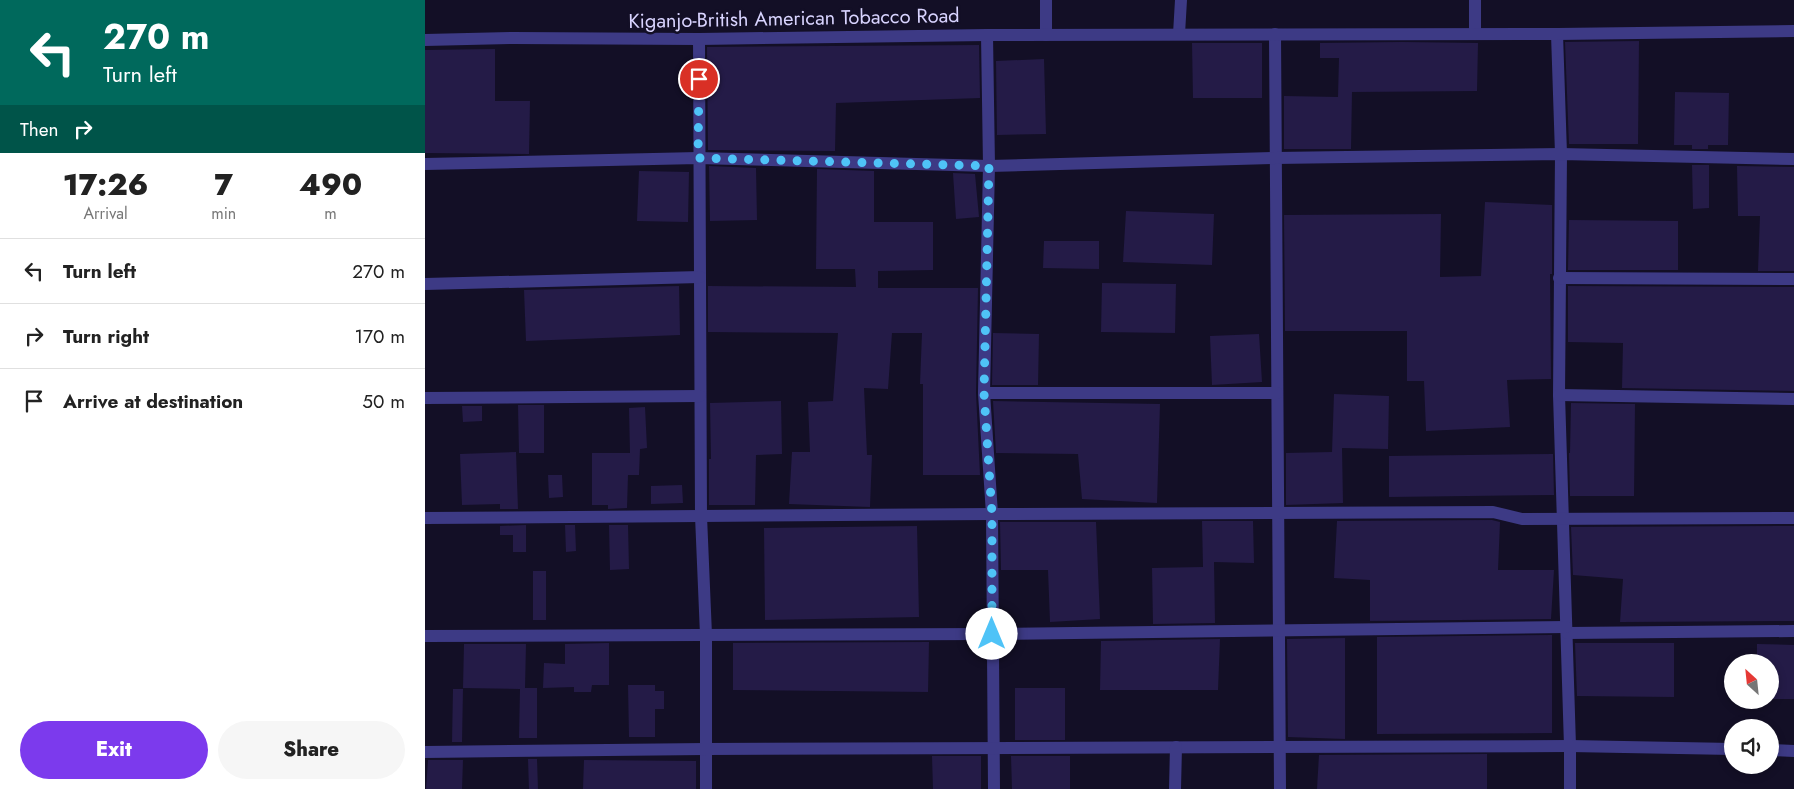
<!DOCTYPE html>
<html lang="en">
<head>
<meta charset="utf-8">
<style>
  body { margin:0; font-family:Jost,sans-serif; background:#f6f6f6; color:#222; height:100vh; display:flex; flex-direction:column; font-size:19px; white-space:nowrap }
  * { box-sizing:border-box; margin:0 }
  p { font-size:16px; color:#767676 }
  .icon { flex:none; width:28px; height:28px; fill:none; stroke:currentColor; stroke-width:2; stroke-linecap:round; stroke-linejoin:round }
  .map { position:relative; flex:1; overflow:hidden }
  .sheet { display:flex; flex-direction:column; background:#fff; width:425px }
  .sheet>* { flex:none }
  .guide { background:#00695c; color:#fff; overflow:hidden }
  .needle { width:32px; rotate:333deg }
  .controls { position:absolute; left:1299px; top:654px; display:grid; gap:10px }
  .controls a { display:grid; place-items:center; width:55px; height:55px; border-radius:50%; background:#fff; box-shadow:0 2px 8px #0003; font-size:25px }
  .pin { position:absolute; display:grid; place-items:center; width:42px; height:42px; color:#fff; margin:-21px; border:2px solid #fff; border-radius:50%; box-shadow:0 1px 5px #0007 }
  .me { position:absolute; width:55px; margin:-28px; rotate:0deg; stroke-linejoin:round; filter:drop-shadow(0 0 4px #0008) }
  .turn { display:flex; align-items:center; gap:18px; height:105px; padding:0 20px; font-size:22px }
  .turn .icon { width:65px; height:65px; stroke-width:2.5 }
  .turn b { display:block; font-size:35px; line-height:42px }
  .then { display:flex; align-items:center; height:48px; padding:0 20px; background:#0003; gap:10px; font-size:19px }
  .eta { display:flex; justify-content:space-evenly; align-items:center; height:85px; text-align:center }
  .eta b { font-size:30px; font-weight:800; line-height:35px }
  .primary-button { display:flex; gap:10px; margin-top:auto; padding:10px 20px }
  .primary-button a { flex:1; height:58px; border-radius:30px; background:#7c3aed; color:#fff; font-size:20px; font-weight:800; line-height:58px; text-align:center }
  .primary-button a+a { background:#f6f6f6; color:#222 }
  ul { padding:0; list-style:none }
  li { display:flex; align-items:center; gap:15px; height:65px; padding:0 20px; border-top:1px solid #e0e0e0 }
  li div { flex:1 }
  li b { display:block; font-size:19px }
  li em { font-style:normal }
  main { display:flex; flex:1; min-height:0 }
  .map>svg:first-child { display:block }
  .building { fill:#241b47 }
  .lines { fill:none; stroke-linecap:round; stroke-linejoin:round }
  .minor { stroke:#3d3a85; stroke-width:12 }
  .route { stroke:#4fc3f7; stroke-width:9; stroke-dasharray:0 16.2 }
  .labels { text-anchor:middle; stroke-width:5; stroke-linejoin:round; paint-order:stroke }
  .street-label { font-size:20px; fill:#d9d4ff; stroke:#130f26 }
</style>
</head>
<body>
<main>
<section class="sheet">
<div class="guide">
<div class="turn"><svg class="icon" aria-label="left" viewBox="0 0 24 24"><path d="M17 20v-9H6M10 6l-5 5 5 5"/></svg><div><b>270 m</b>Turn left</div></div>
<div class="then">Then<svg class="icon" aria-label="right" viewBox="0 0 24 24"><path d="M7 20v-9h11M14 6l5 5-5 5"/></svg></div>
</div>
<div class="eta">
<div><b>17:26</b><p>Arrival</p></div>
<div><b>7</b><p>min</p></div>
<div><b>490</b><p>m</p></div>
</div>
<ul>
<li><svg class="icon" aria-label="left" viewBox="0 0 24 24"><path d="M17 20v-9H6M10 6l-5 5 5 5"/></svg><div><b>Turn left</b></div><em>270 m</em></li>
<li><svg class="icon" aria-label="right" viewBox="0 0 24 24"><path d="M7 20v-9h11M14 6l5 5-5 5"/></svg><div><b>Turn right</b></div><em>170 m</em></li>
<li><svg class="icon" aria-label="arrive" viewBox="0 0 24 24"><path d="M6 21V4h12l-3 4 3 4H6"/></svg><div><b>Arrive at destination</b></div><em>50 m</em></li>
</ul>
<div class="primary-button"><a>Exit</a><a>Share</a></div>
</section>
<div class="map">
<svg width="1369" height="789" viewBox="0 0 1369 789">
  <rect width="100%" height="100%" fill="#130f26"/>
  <g class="building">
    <path d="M 1214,41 L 1213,144 L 1144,144 L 1140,42 Z"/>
    <path d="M 977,42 L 1053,43 L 1052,91 L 927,92 L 926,149 L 859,149 L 859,96 L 913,97 L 914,58 L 895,58 L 895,43 Z"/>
    <path d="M 767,43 L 837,43 L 837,98 L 768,98 Z"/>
    <path d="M 554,45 L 555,98 L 411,103 L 410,151 L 283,150 L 282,47 Z"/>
    <path d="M 70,49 L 70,101 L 105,101 L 104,154 L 0,153 L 0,50 Z"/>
    <path d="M 619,59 L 621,134 L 572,135 L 571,61 Z"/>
    <path d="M 1250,92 L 1304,93 L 1303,145 L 1283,145 L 1283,149 L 1267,149 L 1267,145 L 1249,145 Z"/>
    <path d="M 1267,165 L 1284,165 L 1284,208 L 1268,209 Z"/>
    <path d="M 284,166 L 331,168 L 332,220 L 285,221 Z"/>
    <path d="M 1312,166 L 1369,167 L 1369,271 L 1333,271 L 1335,216 L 1313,216 Z"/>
    <path d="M 392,169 L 449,171 L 449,222 L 508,222 L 508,270 L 453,271 L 453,288 L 553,288 L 551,393 L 555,475 L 498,475 L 498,384 L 495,384 L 497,333 L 467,333 L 463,389 L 439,388 L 442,455 L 447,455 L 445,507 L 364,504 L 367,452 L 385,452 L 383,402 L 408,401 L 413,333 L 283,332 L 283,286 L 431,287 L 430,269 L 391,269 Z"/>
    <path d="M 214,171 L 264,172 L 263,222 L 212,221 Z"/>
    <path d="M 528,173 L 550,174 L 554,217 L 531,219 Z"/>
    <path d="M 1060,202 L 1127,205 L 1127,274 L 1125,274 L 1126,379 L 1082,380 L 1085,427 L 1001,431 L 999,381 L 982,381 L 982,331 L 860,331 L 859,215 L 1016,214 L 1015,277 L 1056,276 Z"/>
    <path d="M 701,211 L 789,214 L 787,265 L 698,262 Z"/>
    <path d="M 1144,220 L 1253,221 L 1253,270 L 1143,270 Z"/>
    <path d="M 619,241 L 674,241 L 674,269 L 618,268 Z"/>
    <path d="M 677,283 L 751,284 L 750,333 L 676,332 Z"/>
    <path d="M 254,286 L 255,335 L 101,341 L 99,290 Z"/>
    <path d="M 1143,286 L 1369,287 L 1369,391 L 1197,388 L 1198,343 L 1143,342 Z"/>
    <path d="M 568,333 L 614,334 L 613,385 L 567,385 Z"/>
    <path d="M 834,334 L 837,382 L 787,385 L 785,336 Z"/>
    <path d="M 909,394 L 964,396 L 963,449 L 917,448 L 918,503 L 861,505 L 861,453 L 907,452 Z"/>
    <path d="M 356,401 L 357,454 L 331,455 L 330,505 L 284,505 L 284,459 L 286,459 L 285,403 Z"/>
    <path d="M 568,401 L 735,404 L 732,503 L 657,499 L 653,454 L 571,453 Z"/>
    <path d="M 1146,403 L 1210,404 L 1209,496 L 1145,496 L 1144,453 L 1145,453 Z"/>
    <path d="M 93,405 L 119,405 L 119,453 L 94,453 Z"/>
    <path d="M 37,406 L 57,406 L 57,421 L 38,422 Z"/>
    <path d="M 220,407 L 222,448 L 215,449 L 214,475 L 203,475 L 202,508 L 183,509 L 183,505 L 167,505 L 167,453 L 205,453 L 204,408 Z"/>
    <path d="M 91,452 L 93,509 L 75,509 L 75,504 L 37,505 L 35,454 Z"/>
    <path d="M 1128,454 L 1129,495 L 964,497 L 964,456 Z"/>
    <path d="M 123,475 L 137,475 L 138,497 L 124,498 Z"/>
    <path d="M 257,485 L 258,503 L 226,504 L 226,486 Z"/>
    <path d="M 1067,520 L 1075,522 L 1073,570 L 1129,570 L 1126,619 L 945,621 L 945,580 L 909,578 L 912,521 Z"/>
    <path d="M 777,521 L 828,521 L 829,563 L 789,562 L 790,623 L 728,624 L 727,568 L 778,567 Z"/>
    <path d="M 575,522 L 671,522 L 675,619 L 625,622 L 623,570 L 576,570 Z"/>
    <path d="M 101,525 L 101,552 L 88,552 L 88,535 L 75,535 L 75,526 Z"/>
    <path d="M 140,525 L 150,525 L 151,551 L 141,552 Z"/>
    <path d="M 184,525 L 203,525 L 204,569 L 185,570 Z"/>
    <path d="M 492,526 L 494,617 L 340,620 L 339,528 Z"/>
    <path d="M 1369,526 L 1369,621 L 1195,622 L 1198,579 L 1148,575 L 1146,527 Z"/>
    <rect x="108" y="571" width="13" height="49"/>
    <path d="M 1127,635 L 1127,733 L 952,734 L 952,637 Z"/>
    <path d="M 920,638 L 920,739 L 863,737 L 862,639 Z"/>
    <path d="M 795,639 L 793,690 L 675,690 L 676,641 Z"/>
    <path d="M 504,642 L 503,692 L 308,690 L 308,643 Z"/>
    <path d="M 184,643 L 184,685 L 167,685 L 166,692 L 149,692 L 149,687 L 118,688 L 119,663 L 140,664 L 140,644 Z"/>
    <path d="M 1150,643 L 1249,643 L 1249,697 L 1152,696 Z"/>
    <path d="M 39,644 L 101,644 L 100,688 L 112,688 L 112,738 L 94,738 L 95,689 L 38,688 Z"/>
    <path d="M 1332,644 L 1369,645 L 1369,699 L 1345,699 L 1345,662 L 1332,662 Z"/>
    <path d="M 203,685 L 230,685 L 230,691 L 239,691 L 239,709 L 230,709 L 230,737 L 204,737 Z"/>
    <rect x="590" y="688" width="50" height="52"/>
    <path d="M 28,689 L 38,689 L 37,742 L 27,742 Z"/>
    <path d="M 1062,754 L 1062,789 L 892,789 L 894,755 Z"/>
    <path d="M 507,756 L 556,756 L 556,789 L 508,789 Z"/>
    <path d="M 586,756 L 645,756 L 645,789 L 587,789 Z"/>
    <path d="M 103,759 L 112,759 L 113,789 L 104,789 Z"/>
    <path d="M 3,760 L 38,760 L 37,789 L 1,789 Z"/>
    <path d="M 159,760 L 271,761 L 271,789 L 158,789 Z"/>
  </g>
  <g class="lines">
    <g class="minor">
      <path d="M 1050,0 L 1050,34"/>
      <path d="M 754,34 L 756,0"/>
      <path d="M 850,34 L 855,789"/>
      <path d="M 1132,34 L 1136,154 L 1134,395 L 1145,746 L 1145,789"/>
      <path d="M 562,35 L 564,166 L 559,393 L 567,514 L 569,789"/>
      <path d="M 621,35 L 621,0"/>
      <path d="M 274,39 L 276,516 L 281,635 L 281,789"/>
      <path d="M 0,40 L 88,38 L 274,39 L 562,35 L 1132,34 L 1369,31"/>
      <path d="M 0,164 L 273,158 L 564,166 L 850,158 L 1136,154 L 1369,159"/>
      <path d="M 1134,278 L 1369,279"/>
      <path d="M 0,284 L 275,277"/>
      <path d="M 559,393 L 852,393"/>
      <path d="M 1134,395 L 1369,399"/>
      <path d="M 0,398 L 275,396"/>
      <path d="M 0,518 L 567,514 L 1068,512 L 1097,519 L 1369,518"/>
      <path d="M 1142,633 L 1369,631"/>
      <path d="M 0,636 L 567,634 L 1141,627"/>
      <path d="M 1345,750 L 1369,751"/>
      <path d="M 0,752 L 281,749 L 1145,746 L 1308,749"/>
      <path d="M 750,789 L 751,747"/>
    </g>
  </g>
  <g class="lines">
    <path class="route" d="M 274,79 L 273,158 L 564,166 L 559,393 L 567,514 L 567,634"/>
  </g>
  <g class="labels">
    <g class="street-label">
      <text transform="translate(369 18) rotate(-1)" y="7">Kiganjo-British American Tobacco Road</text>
    </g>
  </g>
</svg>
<div class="controls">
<a><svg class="needle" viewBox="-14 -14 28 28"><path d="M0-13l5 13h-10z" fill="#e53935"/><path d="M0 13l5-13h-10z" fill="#767676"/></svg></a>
<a><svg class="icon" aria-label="sound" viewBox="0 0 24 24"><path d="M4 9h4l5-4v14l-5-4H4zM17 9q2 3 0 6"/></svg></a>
</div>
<div class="pin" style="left:274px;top:79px;background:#d93025"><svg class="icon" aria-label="arrive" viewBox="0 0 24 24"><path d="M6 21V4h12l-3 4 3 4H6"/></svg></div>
<svg class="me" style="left:567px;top:634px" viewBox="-20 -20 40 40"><circle r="19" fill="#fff"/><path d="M0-13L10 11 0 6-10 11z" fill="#4fc3f7"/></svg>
</div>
</main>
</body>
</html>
